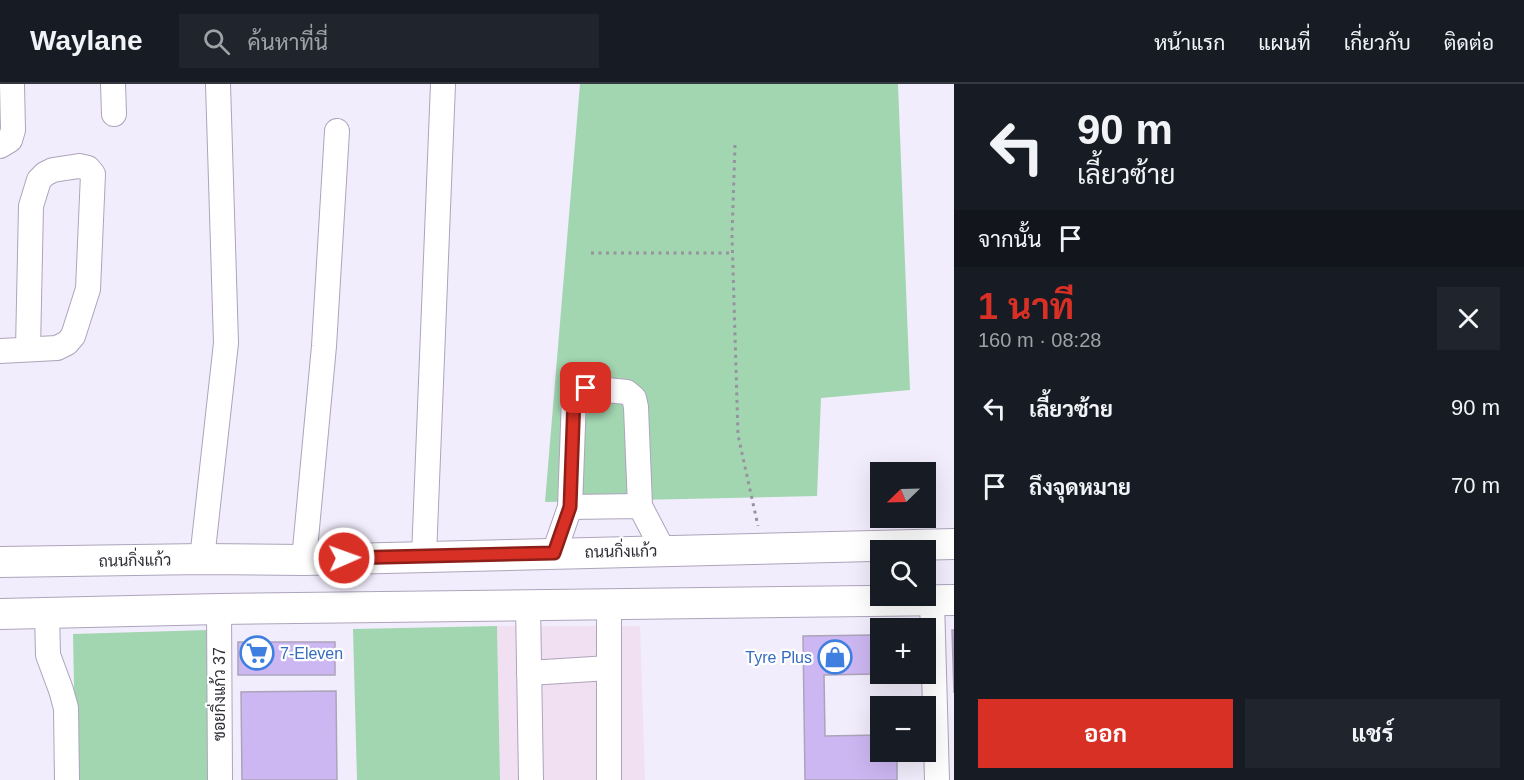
<!DOCTYPE html>
<html lang="th">
<head>
<meta charset="utf-8">
<style>
  body { margin:0; font-family:Arial,Sarabun,sans-serif; background:#20242c; color:#f1f3f6; height:100vh; display:flex; flex-direction:column; font-size:22px; white-space:nowrap }
  * { box-sizing:border-box; margin:0 }
  p { font-size:20px; color:#9ea1a6 }
  .icon { flex:none; width:33px; height:33px; fill:none; stroke:currentColor; stroke-width:2; stroke-linecap:round; stroke-linejoin:round }
  .map { position:relative; flex:1; overflow:hidden }
  .sheet { display:flex; flex-direction:column; background:#171b24; width:570px }
  .sheet>* { flex:none }
  .guide { background:#171b24; color:#f1f3f6; overflow:hidden }
  .needle { width:39px; rotate:247deg }
  .fabs { position:absolute; left:870px; top:378px; display:grid; gap:12px }
  .fabs a { display:grid; place-items:center; width:66px; height:66px; border-radius:0px; background:#171b24; box-shadow:0 6px 24px #0002; font-size:30px }
  .pin { position:absolute; display:grid; place-items:center; width:51px; height:51px; color:#fff; margin:-26px; border-radius:12px; box-shadow:0 3px 9px #0006 }
  .me { position:absolute; width:66px; margin:-33px; rotate:88deg; stroke-linejoin:round; filter:drop-shadow(0 0 4px #0008) }
  .turn { display:flex; align-items:center; gap:21px; height:126px; padding:0 24px; font-size:27px }
  .turn .icon { width:78px; height:78px; stroke-width:2.5 }
  .turn b { display:block; font-size:42px; line-height:51px }
  .then { display:flex; align-items:center; height:57px; padding:0 24px; background:#0003; gap:12px; font-size:22px }
  .round { display:grid; place-items:center; flex:none; width:63px; height:63px; border-radius:0px; background:#20242c }
  .overview { display:flex; align-items:center; justify-content:space-between; height:102px; padding:0 24px }
  h1 { font-size:36px; font-weight:700; line-height:45px; color:#d93025 }
  .primary-button { display:flex; gap:12px; margin-top:auto; padding:12px 24px }
  .primary-button a { flex:1; height:69px; border-radius:0px; background:#d93025; color:#fff; font-size:24px; font-weight:700; line-height:69px; text-align:center }
  .primary-button a+a { background:#20242c; color:#f1f3f6 }
  ul { padding:0; list-style:none }
  li { display:flex; align-items:center; gap:18px; height:78px; padding:0 24px }
  li div { flex:1 }
  li b { display:block; font-size:22px }
  li em { font-style:normal }
  header { display:flex; align-items:center; gap:36px; box-sizing:border-box; height:84px; padding:0 30px; background:#171b24; border-bottom:2px solid #363941 }
  header strong { font-size:28px }
  nav { display:flex; gap:33px; margin-inline-start:auto; font-size:21px }
  .search { width:420px; height:54px; background:#20242c; display:flex; align-items:center; gap:15px; box-sizing:border-box; padding:0 21px; border-radius:0px; color:#9ea1a6; font-size:22px }
  main { display:flex; flex:1; min-height:0 }
  .map>svg:first-child { display:block }
  .industrial { fill:#f1e0f1 }
  .green { fill:#a2d6b1 }
  .building { fill:#cdb7f2; stroke:#aca3bb; stroke-width:1.5 }
  .lines { fill:none; stroke-linecap:round; stroke-linejoin:round }
  .minor-casing { stroke:#ada4bc; stroke-width:26 }
  .major-casing { stroke:#ada4bc; stroke-width:32 }
  .path { stroke:#96929e; stroke-width:3; stroke-dasharray:3 4.5; stroke-linecap:butt }
  .minor { stroke:#fff; stroke-width:24 }
  .major { stroke:#fff; stroke-width:30 }
  .route-casing { stroke:#8d1f18; stroke-width:15 }
  .route { stroke:#d93025; stroke-width:10 }
  .labels { text-anchor:middle; stroke-width:4.5; stroke-linejoin:round; paint-order:stroke }
  .street-label { font-size:16px; fill:#2f2c35; stroke:#fff }
  .shop-label { font-size:16px; fill:#366cbe; stroke:#fff; text-anchor:start }
</style>
</head>
<body>
<header>
<strong>Waylane</strong>
<div class="search"><svg class="icon" aria-label="search" viewBox="0 0 24 24"><circle cx="10" cy="10" r="6"/><path d="M15 15l6 6"/></svg>ค้นหาที่นี่</div>
<nav><a>หน้าแรก</a><a>แผนที่</a><a>เกี่ยวกับ</a><a>ติดต่อ</a></nav>
</header>
<main>
<div class="map">
<svg width="954" height="696" viewBox="0 0 954 696">
  <rect width="100%" height="100%" fill="#f2edfc"/>
  <path class="industrial" d="M 497,542 L 640,542 L 645,696 L 500,696 Z"/>
  <g class="green">
    <path d="M 580,0 L 898,0 L 910,306 L 821,314 L 817,412 L 545,418 Z"/>
    <path d="M 497,542 L 500,696 L 357,696 L 353,545 Z"/>
    <path d="M 208,546 L 208,696 L 76,696 L 73,550 Z"/>
  </g>
  <g class="building">
    <path d="M 952,546 L 954,546 L 954,609 Z"/>
    <path d="M 875,551 L 876,590 L 824,591 L 825,652 L 880,651 L 880,668 L 897,668 L 897,696 L 805,696 L 803,552 Z"/>
    <rect x="238" y="558" width="97" height="33"/>
    <path d="M 336,607 L 337,696 L 242,696 L 241,608 Z"/>
  </g>
  <g class="lines">
    <g class="minor-casing">
      <g id="minor">
        <path d="M 113,0 L 114,30"/>
        <path d="M 0,62 L 10,56 L 13,46 L 12,0"/>
        <path d="M 0,267 L 57,264 L 67,259 L 73,252 L 88,205 L 93,90 L 88,84 L 79,82 L 53,86 L 45,90 L 39,96 L 31,122 L 28,265"/>
        <path d="M 570,423 L 574,314 L 578,308 L 586,304 L 627,308 L 634,314 L 636,323 L 640,422"/>
        <path d="M 554,469 L 570,423 L 640,422 L 663,466"/>
        <path d="M 424,472 L 443,0"/>
        <path d="M 202,475 L 226,259 L 218,0"/>
        <path d="M 304,476 L 324,262 L 337,47"/>
        <path d="M 932,517 L 937,696"/>
        <path d="M 528,521 L 531,696"/>
        <path d="M 609,521 L 609,696"/>
        <path d="M 219,525 L 220,696"/>
        <path d="M 47,529 L 48,571 L 61,606 L 66,624 L 67,696"/>
        <path d="M 529,589 L 609,584"/>
      </g>
    </g>
    <g class="major-casing">
      <g id="major">
        <path d="M 0,478 L 202,475 L 304,476 L 954,460"/>
        <path d="M 0,530 L 219,525 L 954,516"/>
      </g>
    </g>
    <g class="path">
      <path d="M 735,61 L 732,151 L 738,351 L 758,442"/>
      <path d="M 591,169 L 732,169"/>
    </g>
    <use href="#minor" class="minor"/>
    <use href="#major" class="major"/>
  </g>
  <g class="lines">
    <g class="route-casing">
      <path id="route" d="M 344,474 L 554,469 L 570,423 L 574,314 L 578,308 L 586,304"/>
    </g>
    <use href="#route" class="route"/>
  </g>
  <defs>
    <g id="supermarket-ring" transform="scale(1.725)"><circle r="9.5" fill="#fff" stroke="#3f7fe0" stroke-width="1.5"/><path d="M-6-5.5h2.5l.6 2H6L4.5 2H-2.5L-4.4-4H-6ZM-1.5 3.2a1.3 1.3 0 1 0 .1 0ZM3 3.2a1.3 1.3 0 1 0 .1 0Z" fill="#3f7fe0"/></g>
    <g id="shop-ring" transform="scale(1.725)"><circle r="9.5" fill="#fff" stroke="#3f7fe0" stroke-width="1.5"/><path d="M-5-2.5h2.3a2.7 3.5 0 0 1 5.4 0H5L5.5 6h-11ZM-1.5-2.5h3a1.5 2.3 0 0 0-3 0Z" fill="#3f7fe0"/></g>
  </defs>
  <g fill-rule="evenodd">
    <use href="#supermarket-ring" x="257" y="569"/>
    <use href="#shop-ring" x="835" y="573"/>
  </g>
  <g class="labels">
    <g class="street-label">
      <text transform="translate(621 467) rotate(-1)" y="6">ถนนกิ่งแก้ว</text>
      <text transform="translate(135 476) rotate(-1)" y="6">ถนนกิ่งแก้ว</text>
      <text transform="translate(219 610) rotate(-90)" y="6">ซอยกิ่งแก้ว 37</text>
    </g>
    <g class="shop-label">
      <text x="280" y="575">7-Eleven</text>
      <text x="812" y="579" text-anchor="end">Tyre Plus</text>
    </g>
  </g>
</svg>
<div class="fabs">
<a><svg class="needle" viewBox="-14 -14 28 28"><path d="M0-13l5 13h-10z" fill="#e53935"/><path d="M0 13l5-13h-10z" fill="#9ea1a6"/></svg></a>
<a><svg class="icon" aria-label="search" viewBox="0 0 24 24"><circle cx="10" cy="10" r="6"/><path d="M15 15l6 6"/></svg></a>
<a>+</a>
<a>−</a>
</div>
<div class="pin" style="left:586px;top:304px;background:#d93025"><svg class="icon" aria-label="arrive" viewBox="0 0 24 24"><path d="M6 21V4h12l-3 4 3 4H6"/></svg></div>
<svg class="me" style="left:344px;top:474px" viewBox="-20 -20 40 40"><circle r="17" fill="#d93025" stroke="#fff" stroke-width="3"/><path d="M0-11L8 9 0 5-8 9z" fill="#fff"/></svg>
</div>
<section class="sheet">
<div class="guide">
<div class="turn"><svg class="icon" aria-label="left" viewBox="0 0 24 24"><path d="M17 20v-9H6M10 6l-5 5 5 5"/></svg><div><b>90 m</b>เลี้ยวซ้าย</div></div>
<div class="then">จากนั้น<svg class="icon" aria-label="arrive" viewBox="0 0 24 24"><path d="M6 21V4h12l-3 4 3 4H6"/></svg></div>
</div>
<div class="overview"><div><h1>1 นาที</h1><p>160 m · 08:28</p></div><a class="round"><svg class="icon" aria-label="close" viewBox="0 0 24 24"><path d="M6 6l12 12M18 6L6 18"/></svg></a></div>
<ul>
<li><svg class="icon" aria-label="left" viewBox="0 0 24 24"><path d="M17 20v-9H6M10 6l-5 5 5 5"/></svg><div><b>เลี้ยวซ้าย</b></div><em>90 m</em></li>
<li><svg class="icon" aria-label="arrive" viewBox="0 0 24 24"><path d="M6 21V4h12l-3 4 3 4H6"/></svg><div><b>ถึงจุดหมาย</b></div><em>70 m</em></li>
</ul>
<div class="primary-button"><a>ออก</a><a>แชร์</a></div>
</section>
</main>
</body>
</html>
